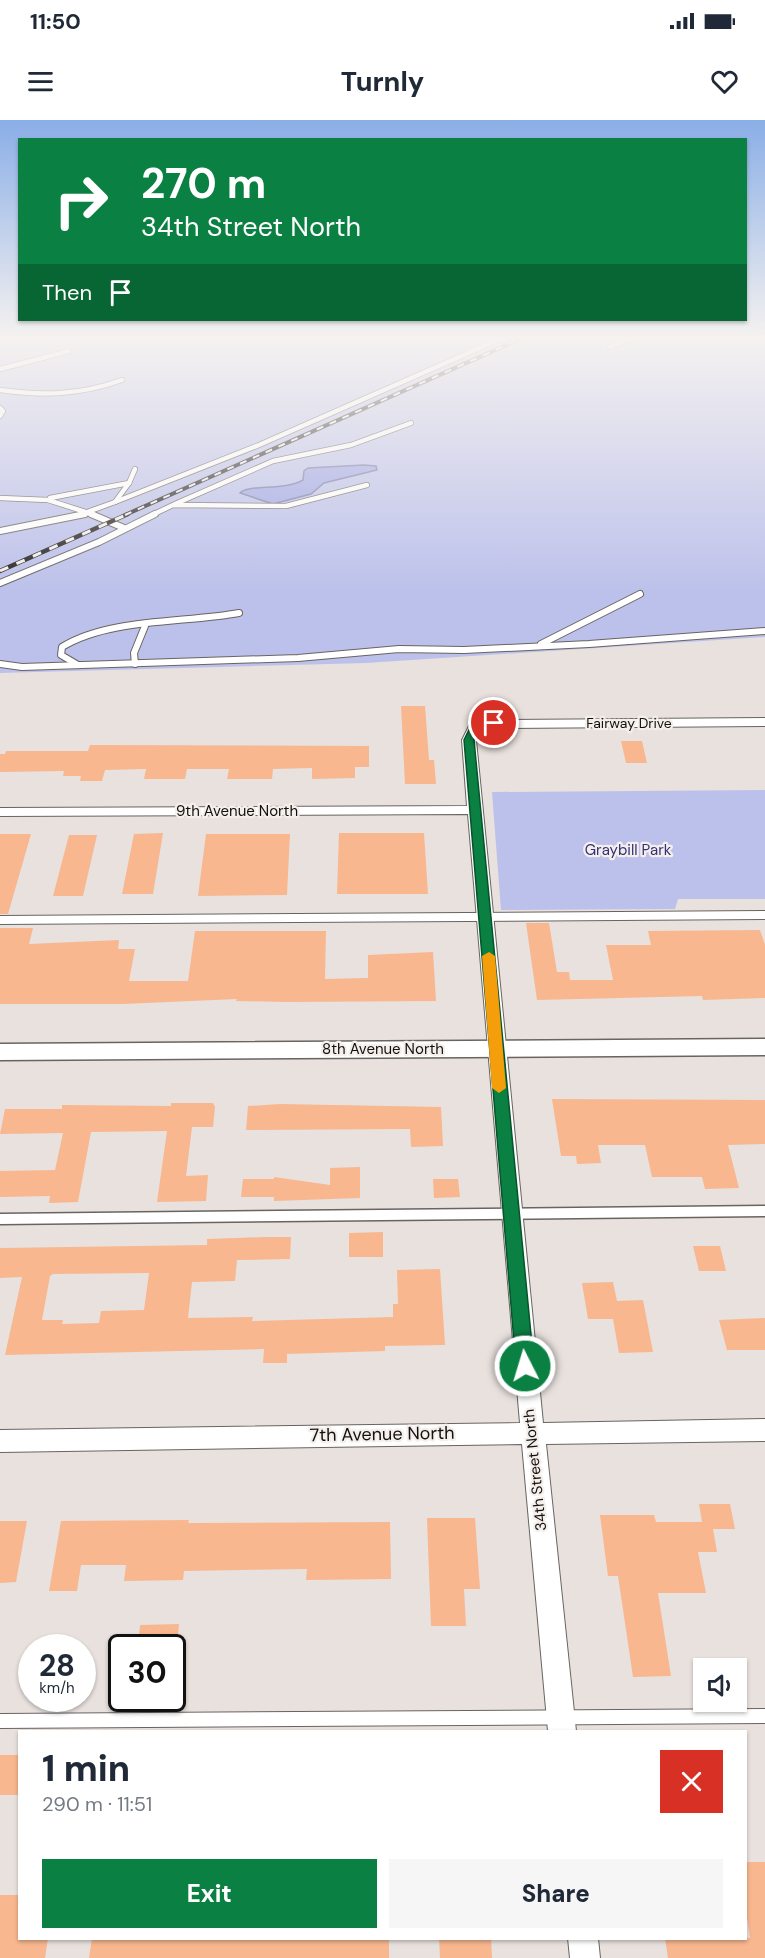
<!DOCTYPE html>
<html lang="en">
<head>
<meta charset="utf-8">
<style>
  body { margin:0; font-family:"DM Sans",sans-serif; background:#f6f6f7; color:#1f2937; height:100vh; display:flex; flex-direction:column; font-size:22px; white-space:nowrap }
  * { box-sizing:border-box; margin:0 }
  p { font-size:20px; color:#747a83 }
  .icon { flex:none; width:33px; height:33px; fill:none; stroke:currentColor; stroke-width:2; stroke-linecap:round; stroke-linejoin:round }
  .map { position:relative; flex:1; overflow:hidden }
  .side { position:absolute; left:18px; top:1610px; width:729px; height:210px; display:flex; flex-direction:column; background:#fff; border-radius:0px; box-shadow:0 2px 4px #0004 }
  .side>* { flex:none }
  .top-card { position:absolute; left:18px; top:18px; width:729px; height:183px; border-radius:0px; box-shadow:0 2px 4px #0004; background:#0b8043; color:#fff; overflow:hidden }
  .controls { position:absolute; left:693px; top:1538px; display:grid; gap:12px }
  .controls a { display:grid; place-items:center; width:54px; height:54px; border-radius:0px; background:#fff; box-shadow:0 2px 4px #0004; font-size:30px }
  .speed { position:absolute; left:18px; top:1514px; display:flex; gap:12px; font-size:30px; font-weight:700; text-align:center }
  .speed>* { display:grid; place-content:center; width:78px; height:78px; border-radius:50%; background:#fff; box-shadow:0 2px 4px #0004; line-height:1 }
  .speed small { font-size:15px; font-weight:400 }
  .speed .limit { border:3px solid #111; border-radius:9px; background:#fff; color:#111 }
  .pin { position:absolute; display:grid; place-items:center; width:51px; height:51px; color:#fff; margin:-26px; border:3px solid #fff; border-radius:50%; box-shadow:0 2px 6px #0007 }
  .me { position:absolute; width:66px; margin:-33px; rotate:355deg; stroke-linejoin:round; filter:drop-shadow(0 0 4px #0008) }
  .turn { display:flex; align-items:center; gap:21px; height:126px; padding:0 24px; font-size:27px }
  .turn .icon { width:78px; height:78px; stroke-width:2.5 }
  .turn b { display:block; font-size:42px; line-height:51px }
  .then { display:flex; align-items:center; height:57px; padding:0 24px; background:#0003; gap:12px; font-size:22px }
  .round { display:grid; place-items:center; flex:none; width:63px; height:63px; border-radius:0px; background:#f6f6f7 }
  .overview { display:flex; align-items:center; justify-content:space-between; height:102px; padding:0 24px }
  h1 { font-size:36px; font-weight:800; line-height:45px }
  .cta { display:flex; gap:12px; margin-top:auto; padding:12px 24px }
  .cta a { flex:1; height:69px; border-radius:0px; background:#0b8043; color:#fff; font-size:24px; font-weight:800; line-height:69px; text-align:center }
  .cta a+a { background:#f6f6f7; color:#1f2937 }
  .status { display:flex; justify-content:space-between; align-items:center; height:42px; padding:0 30px; background:#fff; direction:ltr }
  .status svg { height:16px; fill:currentColor }
  header { display:flex; justify-content:space-between; align-items:center; height:78px; padding:0 24px; background:#fff; font-size:27px; font-weight:800 }
  .map>svg:first-child { display:block }
  .green { fill:#bcc1eb }
  .water { fill:#9ea4e5; stroke:#7478a5; stroke-width:1.5 }
  .building { fill:#f8b78f; fill-rule:evenodd }
  .lines { fill:none; stroke-linecap:round; stroke-linejoin:round }
  .service-far4-casing { stroke:#696460; stroke-width:6 }
  .service-far3-casing { stroke:#696460; stroke-width:8 }
  .service-far2-casing { stroke:#696460; stroke-width:10 }
  .service-far1-casing { stroke:#696460; stroke-width:13 }
  .service-casing { stroke:#696460; stroke-width:16 }
  .minor-casing { stroke:#696460; stroke-width:2 }
  .tertiary-casing { stroke:#696460; stroke-width:3 }
  .service-far4 { stroke:#fff; stroke-width:4.5 }
  .service-far3 { stroke:#fff; stroke-width:6 }
  .service-far2 { stroke:#fff; stroke-width:8 }
  .service-far1 { stroke:#fff; stroke-width:10 }
  .service { stroke:#fff; stroke-width:14 }
  .minor { fill:#fff; fill-rule:evenodd }
  .tertiary { fill:#fff; fill-rule:evenodd }
  .rail-far1-casing { stroke:#2a2827; stroke-width:4 }
  .rail-casing { stroke:#2a2827; stroke-width:4.5 }
  .rail-far1 { stroke:#f5efeb; stroke-width:2; stroke-dasharray:7; stroke-linecap:butt }
  .rail { stroke:#f5efeb; stroke-width:3; stroke-dasharray:9; stroke-linecap:butt }
  .route { fill:#0b8043; stroke:#07532c; stroke-width:1.5 }
  .slow { fill:#f59e0b }
  .labels { text-anchor:middle; stroke-width:4.5; stroke-linejoin:round; paint-order:stroke }
  .far-street-label { font-size:14px; fill:#131110; stroke:#f5efeb }
  .street-label { font-size:15px; fill:#131110; stroke:#f5efeb }
  .park-label { font-size:15px; fill:#32307a; stroke:#f5efeb }
  .near-street-label { font-size:18px; fill:#131110; stroke:#f5efeb }
</style>
</head>
<body>
<div class="status"><b>11:50</b><svg viewBox="0 0 49 12"><path d="M0 12V9h3v3zM5 12V6h3v6zM10 12V3h3v9zM15 12V0h3v12zM26 1h20v11H26zM47 4h2v5h-2z"/></svg></div>
<header><svg class="icon" aria-label="menu" viewBox="0 0 24 24"><path d="M4 6h16M4 12h16M4 18h16"/></svg>Turnly<svg class="icon" aria-label="heart" viewBox="0 0 24 24"><path d="M12 20l-8-8c-3-5 5-10 8-4 3-6 11-1 8 4z"/></svg></header>
<div class="map">
<svg width="765" height="1838" viewBox="0 0 765 1838">
  <rect width="100%" height="100%" fill="#e8e1de"/>
  <g class="green">
    <path d="M 0,215 L 765,215 L 765,517 L 366,543 L 0,553 Z"/>
    <path d="M 765,670 L 765,779 L 678,779 L 675,789 L 501,790 L 492,672 Z"/>
  </g>
  <path class="water" d="M 364,345 L 376,346 L 377,350 L 324,363 L 311,374 L 273,384 L 240,373 C 248,364 285,371 303,360 L 304,351 L 308,348 Z"/>
  <g class="building">
    <path d="M 401,586 L 425,586 L 429,640 L 434,640 L 436,664 L 405,664 Z"/>
    <path d="M 621,621 L 642,621 L 647,643 L 626,643 Z"/>
    <path d="M 90,625 L 369,626 L 369,647 L 355,647 L 355,658 L 312,659 L 312,648 L 273,649 L 272,659 L 227,659 L 229,649 L 187,649 L 185,659 L 144,659 L 146,649 L 105,650 L 102,661 L 80,661 L 81,656 L 63,656 L 64,651 L 0,652 L 0,634 L 5,634 L 6,631 L 88,631 Z"/>
    <path d="M 163,713 L 153,774 L 122,774 L 134,714 Z"/>
    <path d="M 339,713 L 424,713 L 428,774 L 337,774 Z"/>
    <path d="M 0,714 L 31,714 L 8,794 L 0,794 Z"/>
    <path d="M 206,714 L 290,714 L 287,775 L 198,776 Z"/>
    <path d="M 69,715 L 97,715 L 83,776 L 53,776 Z"/>
    <path d="M 526,803 L 549,803 L 557,852 L 569,852 L 570,860 L 613,860 L 606,825 L 651,825 L 648,811 L 760,810 L 765,825 L 765,878 L 703,880 L 702,876 L 537,880 Z"/>
    <path d="M 0,808 L 33,808 L 29,824 L 119,820 L 118,829 L 135,829 L 129,861 L 188,861 L 195,811 L 326,811 L 325,859 L 368,858 L 368,835 L 433,832 L 436,881 L 287,882 L 236,881 L 237,879 L 123,884 L 0,884 Z"/>
    <path d="M 552,979 L 765,980 L 765,1024 L 728,1025 L 739,1068 L 705,1069 L 702,1057 L 652,1057 L 645,1025 L 598,1025 L 601,1043 L 577,1044 L 576,1036 L 561,1036 Z"/>
    <path d="M 171,983 L 213,983 L 215,987 L 213,1007 L 192,1007 L 186,1056 L 208,1055 L 206,1081 L 157,1082 L 167,1011 L 91,1012 L 78,1082 L 49,1083 L 50,1076 L 0,1077 L 0,1051 L 55,1050 L 63,1013 L 0,1014 L 5,989 L 62,989 L 62,985 L 171,986 Z"/>
    <path d="M 280,984 L 441,987 L 443,1026 L 411,1027 L 410,1009 L 246,1010 L 248,986 Z"/>
    <path d="M 360,1047 L 360,1078 L 274,1081 L 274,1077 L 241,1077 L 243,1059 L 274,1059 L 274,1057 L 330,1065 L 330,1048 Z"/>
    <path d="M 433,1059 L 458,1059 L 460,1077 L 434,1078 Z"/>
    <path d="M 383,1112 L 383,1137 L 349,1137 L 349,1113 Z"/>
    <path d="M 267,1117 L 291,1117 L 290,1139 L 237,1140 L 235,1161 L 192,1162 L 188,1198 L 253,1197 L 252,1201 L 393,1197 L 393,1184 L 398,1184 L 397,1150 L 440,1149 L 445,1225 L 385,1226 L 385,1231 L 287,1234 L 287,1243 L 263,1243 L 264,1229 L 5,1235 L 22,1157 L 0,1158 L 0,1128 L 207,1125 L 207,1119 ZM 149,1153 L 144,1190 L 101,1191 L 99,1203 L 62,1204 L 63,1200 L 42,1200 L 50,1156 L 53,1154 Z"/>
    <path d="M 693,1126 L 720,1126 L 726,1151 L 699,1151 Z"/>
    <path d="M 613,1162 L 617,1181 L 643,1180 L 653,1232 L 619,1233 L 613,1199 L 588,1199 L 582,1163 Z"/>
    <path d="M 765,1198 L 765,1230 L 727,1230 L 719,1200 Z"/>
    <path d="M 699,1384 L 730,1384 L 735,1409 L 713,1409 L 717,1432 L 698,1432 L 706,1473 L 658,1473 L 671,1556 L 633,1557 L 618,1456 L 608,1456 L 600,1395 L 654,1395 L 656,1402 L 702,1402 Z"/>
    <path d="M 427,1398 L 475,1398 L 480,1469 L 464,1469 L 466,1506 L 431,1506 Z"/>
    <path d="M 189,1400 L 188,1403 L 390,1402 L 391,1459 L 306,1460 L 307,1449 L 184,1451 L 183,1460 L 124,1461 L 126,1445 L 81,1445 L 77,1471 L 49,1471 L 61,1401 Z"/>
    <path d="M 0,1401 L 27,1401 L 16,1462 L 0,1463 Z"/>
    <path d="M 179,1504 L 177,1527 L 138,1527 L 140,1505 Z"/>
    <rect x="0" y="1635" width="20" height="40"/>
    <path d="M 746,1742 L 765,1742 L 765,1838 L 668,1838 L 665,1818 L 750,1818 L 746,1791 Z"/>
    <path d="M 0,1775 L 20,1775 L 20,1818 L 48,1818 L 45,1838 L 0,1838 Z"/>
    <path d="M 92,1818 L 389,1818 L 389,1838 L 89,1838 Z"/>
    <path d="M 439,1818 L 491,1818 L 492,1838 L 440,1838 Z"/>
  </g>
  <g class="lines">
    <g class="service-far4-casing">
      <g id="service-far4">
        <path d="M 471,217 L 484,215"/>
        <path d="M 610,227 L 637,215"/>
        <path d="M 0,249 L 69,231"/>
        <path d="M 0,270 C 44,276 80,275 122,260"/>
        <path d="M 0,288 L 3,291 L 0,296"/>
        <path d="M 0,378 L 48,380 L 95,395"/>
        <path d="M 50,378 L 129,363 L 135,349"/>
        <path d="M 115,382 L 259,325 L 509,215"/>
        <path d="M 175,384 L 273,341 L 351,325 L 411,303"/>
        <path d="M 79,395 L 115,382 L 129,363"/>
        <path d="M 152,395 L 173,385 L 286,386 L 367,365"/>
      </g>
    </g>
    <g class="service-far3-casing">
      <g id="service-far3">
        <path d="M 91,394 L 124,408"/>
        <path d="M 0,411 L 85,394"/>
        <path d="M 0,463 L 99,422 L 155,394"/>
        <path d="M 541,524 L 640,474"/>
        <path d="M 0,544 L 22,547 L 298,538 L 399,529 L 464,530 L 589,524 L 765,511"/>
        <path d="M 135,544 L 134,533 L 145,506"/>
        <path d="M 78,545 L 61,535 L 62,527 C 109,498 185,503 239,493"/>
      </g>
    </g>
    <g class="service-far2-casing">
      <path id="service-far2" d="M 0,800 L 765,795"/>
    </g>
    <g class="service-far1-casing">
      <path id="service-far1" d="M 0,1099 L 765,1091"/>
    </g>
    <g class="service-casing">
      <path id="service" d="M 0,1601 L 765,1596"/>
    </g>
    <g class="minor-casing">
      <g id="minor">
        <path d="M 765,598 L 765,606 L 493,608 L 480,612 L 476,620 L 543,1303 L 765,1299 L 765,1321 L 546,1324 L 576,1611 L 548,1611 L 522,1324 L 0,1332 L 0,1310 L 520,1303 L 468,694 L 0,696 L 0,688 L 467,686 L 462,620 L 469,606 L 493,600 Z"/>
        <path d="M 568,1818 L 598,1818 L 600,1838 L 570,1838 Z"/>
      </g>
    </g>
    <g class="tertiary-casing">
      <path id="tertiary" d="M 765,919 L 765,935 L 0,940 L 0,924 Z"/>
    </g>
    <use href="#service-far4" class="service-far4"/>
    <use href="#service-far3" class="service-far3"/>
    <use href="#service-far2" class="service-far2"/>
    <use href="#service-far1" class="service-far1"/>
    <use href="#service" class="service"/>
    <use href="#minor" class="minor"/>
    <use href="#tertiary" class="tertiary"/>
    <g class="rail-far1-casing">
      <path id="rail-far1" d="M 125,395 L 529,215"/>
    </g>
    <g class="rail-casing">
      <path id="rail" d="M 0,451 L 128,394"/>
    </g>
    <use href="#rail-far1" class="rail-far1"/>
    <use href="#rail" class="rail"/>
  </g>
  <linearGradient id="sky" x2="0" y2="1"><stop stop-color="#8aaee7"/><stop offset="0.46" stop-color="#f5f2f0"/><stop offset="1" stop-color="#f5f2f0" stop-opacity="0"/></linearGradient>
  <rect width="765" height="472" fill="url(#sky)"/>
  <path class="route" d="M 490,601 L 499,603 L 479,611 L 474,620 L 534,1246 L 531,1251 L 525,1254 L 519,1251 L 516,1246 L 464,620 L 471,606 Z"/>
  <path class="slow" d="M 489,832 L 495,836 L 506,968 L 499,973 L 492,968 L 482,836 Z"/>
  <g class="labels">
    <g class="far-street-label">
      <text x="629" y="608">Fairway Drive</text>
    </g>
    <g class="street-label">
      <text x="237" y="696">9th Avenue North</text>
      <text x="383" y="934">8th Avenue North</text>
      <text transform="translate(535 1350) rotate(-96)" y="5">34th Street North</text>
    </g>
    <g class="park-label">
      <text x="628" y="735">Graybill Park</text>
    </g>
    <g class="near-street-label">
      <text transform="translate(382 1314) rotate(-1)" y="6">7th Avenue North</text>
    </g>
  </g>
</svg>
<div class="controls">
<a><svg class="icon" aria-label="sound" viewBox="0 0 24 24"><path d="M4 9h4l5-4v14l-5-4H4zM17 9q2 3 0 6"/></svg></a>
</div>
<div class="speed"><div>28<small>km/h</small></div><div class="limit">30</div></div>
<div class="pin" style="left:494px;top:603px;background:#d93025"><svg class="icon" aria-label="arrive" viewBox="0 0 24 24"><path d="M6 21V4h12l-3 4 3 4H6"/></svg></div>
<svg class="me" style="left:525px;top:1246px" viewBox="-20 -20 40 40"><circle r="17" fill="#0b8043" stroke="#fff" stroke-width="3"/><path d="M0-11L8 9 0 5-8 9z" fill="#fff"/></svg>
<div class="top-card">
<div class="turn"><svg class="icon" aria-label="right" viewBox="0 0 24 24"><path d="M7 20v-9h11M14 6l5 5-5 5"/></svg><div><b>270 m</b>34th Street North</div></div>
<div class="then">Then<svg class="icon" aria-label="arrive" viewBox="0 0 24 24"><path d="M6 21V4h12l-3 4 3 4H6"/></svg></div>
</div>
<section class="side">
<div class="overview"><div><h1>1 min</h1><p>290 m · 11:51</p></div><a class="round" style="background:#d93025;color:#fff"><svg class="icon" aria-label="close" viewBox="0 0 24 24"><path d="M6 6l12 12M18 6L6 18"/></svg></a></div>
<div class="cta"><a>Exit</a><a>Share</a></div>
</section>
</div>
</body>
</html>
